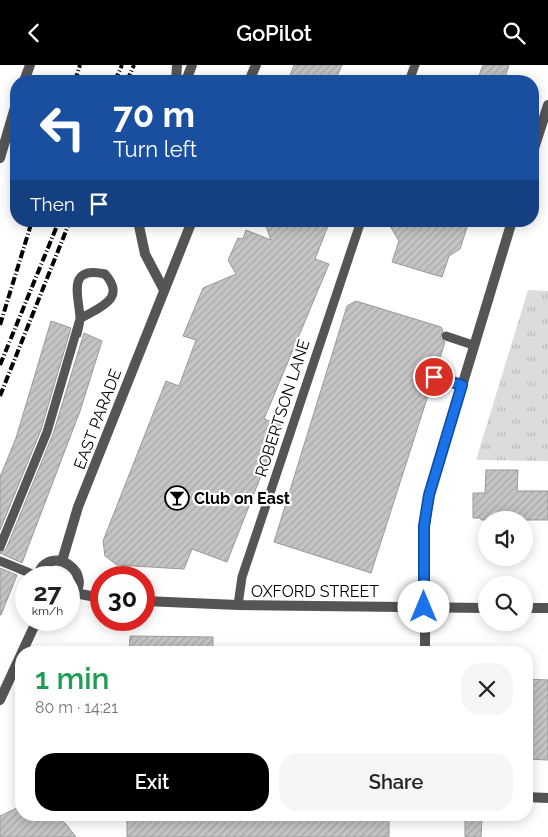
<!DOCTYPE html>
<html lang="en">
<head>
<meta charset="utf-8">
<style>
  body { margin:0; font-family:Raleway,sans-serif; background:#f6f6f6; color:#222; height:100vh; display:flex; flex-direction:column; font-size:19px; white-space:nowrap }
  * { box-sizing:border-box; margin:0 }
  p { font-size:16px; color:#767676 }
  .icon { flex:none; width:28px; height:28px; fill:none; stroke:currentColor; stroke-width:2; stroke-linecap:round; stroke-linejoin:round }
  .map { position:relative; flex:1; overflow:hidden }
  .details { position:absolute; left:15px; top:581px; width:518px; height:175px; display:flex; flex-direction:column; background:#fff; border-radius:20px; box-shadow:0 2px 12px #0003 }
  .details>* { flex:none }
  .guide { position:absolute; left:10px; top:10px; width:529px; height:152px; border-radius:20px; box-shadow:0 2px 12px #0003; background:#1a4fa0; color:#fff; overflow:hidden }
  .tools { position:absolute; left:478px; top:446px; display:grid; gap:10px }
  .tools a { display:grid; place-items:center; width:55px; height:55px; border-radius:50%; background:#fff; box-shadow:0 2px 12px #0003; font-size:25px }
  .speed { position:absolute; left:15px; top:501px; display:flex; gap:10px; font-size:25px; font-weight:700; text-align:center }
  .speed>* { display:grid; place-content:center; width:65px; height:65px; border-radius:50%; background:#fff; box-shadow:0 2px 12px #0003; line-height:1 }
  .speed small { font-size:12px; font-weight:400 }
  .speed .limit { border:8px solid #d22; background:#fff; color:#111 }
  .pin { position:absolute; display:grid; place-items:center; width:42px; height:42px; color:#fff; margin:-21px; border:2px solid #fff; border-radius:50%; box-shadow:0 1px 5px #0007 }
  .me { position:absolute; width:55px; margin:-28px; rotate:0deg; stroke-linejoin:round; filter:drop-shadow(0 0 4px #0008) }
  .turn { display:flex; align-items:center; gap:18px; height:105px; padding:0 20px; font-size:22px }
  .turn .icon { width:65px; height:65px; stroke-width:2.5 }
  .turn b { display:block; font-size:35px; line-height:42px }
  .then { display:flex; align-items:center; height:48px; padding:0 20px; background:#0003; gap:10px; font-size:19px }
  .round { display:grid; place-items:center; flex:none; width:52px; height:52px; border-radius:20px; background:#f6f6f6 }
  .head { display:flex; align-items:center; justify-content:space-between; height:85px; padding:0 20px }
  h1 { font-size:30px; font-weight:600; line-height:38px; color:#1e9e55 }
  .cta { display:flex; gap:10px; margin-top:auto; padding:10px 20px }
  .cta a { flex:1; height:58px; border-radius:20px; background:#000; color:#fff; font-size:20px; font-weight:600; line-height:58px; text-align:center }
  .cta a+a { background:#f6f6f6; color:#222 }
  header { display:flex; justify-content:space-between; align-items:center; height:65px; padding:0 20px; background:#000; color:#fff; font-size:22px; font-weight:600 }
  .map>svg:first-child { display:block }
  .grass { fill:url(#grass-tufts) }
  .building { fill:url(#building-hatch); stroke:#999 }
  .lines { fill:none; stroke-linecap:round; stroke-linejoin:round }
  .service { stroke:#555; stroke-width:9 }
  .minor { stroke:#555; stroke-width:10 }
  .tertiary { stroke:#555; stroke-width:10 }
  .rail { stroke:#000; stroke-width:4; stroke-dasharray:8 2.5 1 2.5; stroke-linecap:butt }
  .route-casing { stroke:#114b97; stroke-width:12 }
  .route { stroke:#1a73e8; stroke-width:9 }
  .labels { text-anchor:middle; stroke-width:4.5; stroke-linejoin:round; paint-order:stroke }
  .street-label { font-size:16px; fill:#000; stroke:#fff }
  .poi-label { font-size:16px; font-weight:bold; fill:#000; stroke:#fff; text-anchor:start }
</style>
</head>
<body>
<header><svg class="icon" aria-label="back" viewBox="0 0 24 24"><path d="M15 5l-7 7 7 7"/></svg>GoPilot<svg class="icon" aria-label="search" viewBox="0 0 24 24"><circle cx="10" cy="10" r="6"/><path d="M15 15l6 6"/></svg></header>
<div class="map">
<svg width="548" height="772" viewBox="0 0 548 772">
  <defs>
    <pattern id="grass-tufts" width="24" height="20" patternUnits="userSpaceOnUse" patternTransform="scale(1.25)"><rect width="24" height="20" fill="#dcdcdc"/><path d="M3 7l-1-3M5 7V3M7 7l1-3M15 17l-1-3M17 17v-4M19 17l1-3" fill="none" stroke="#bbb"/></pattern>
    <pattern id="building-hatch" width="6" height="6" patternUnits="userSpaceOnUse" patternTransform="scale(1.25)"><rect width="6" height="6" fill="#c4c4c4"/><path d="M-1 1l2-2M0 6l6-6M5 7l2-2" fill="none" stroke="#a7a7a7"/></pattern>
  </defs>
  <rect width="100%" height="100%" fill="#fff"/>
  <path class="grass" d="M 528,225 L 548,226 L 548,396 L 476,395 Z"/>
  <g class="building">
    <path d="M 294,0 L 342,0 L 335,16 L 288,16 Z"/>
    <path d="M 483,0 L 509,0 L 504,16 L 477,16 Z"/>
    <path d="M 264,156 L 330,156 L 315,194 L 329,199 L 264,354 L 281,360 L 227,497 L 192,484 L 184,504 L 117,500 L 105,491 L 103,476 L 166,316 L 179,321 L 196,275 L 183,271 L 203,223 L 236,209 L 228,195 L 238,173 L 243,174 L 246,165 L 271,175 Z"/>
    <path d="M 387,156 L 469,156 L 460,184 L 449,191 L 442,212 L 392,197 L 399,176 Z"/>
    <path d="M 356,236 L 441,262 L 443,266 L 440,273 L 445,277 L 436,306 L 428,310 L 428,314 L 432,318 L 371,508 L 274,477 L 347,241 Z"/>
    <path d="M 51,256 L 71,263 L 41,365 L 0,465 L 0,412 L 16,373 Z"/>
    <path d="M 84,268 L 102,276 L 80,346 L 22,498 L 0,488 L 6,484 L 53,369 Z"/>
    <path d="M 486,405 L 518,405 L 517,426 L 548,426 L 548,455 L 481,455 L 481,453 L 473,453 L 473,428 L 485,428 Z"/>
    <path d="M 0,503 L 17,510 L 1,550 L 0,550 Z"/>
    <path d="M 130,571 L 213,572 L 213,588 L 129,588 Z"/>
    <path d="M 526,614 L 548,615 L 548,695 L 526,694 Z"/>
    <path d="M 21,741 L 21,750 L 55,750 L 66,759 L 76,772 L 0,772 L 0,751 Z"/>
    <rect x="127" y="750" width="262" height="22"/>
    <path d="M 465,753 L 482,753 L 481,772 L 465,772 Z"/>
  </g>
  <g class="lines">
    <g class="service">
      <path d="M 409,16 L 415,0"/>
      <path d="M 446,271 L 473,280"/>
      <path d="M 434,312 L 462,320"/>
      <path d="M 0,482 L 47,367 L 80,254 C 97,243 128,235 105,209 C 66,200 79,231 80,253 C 80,258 78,264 77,269"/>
      <path d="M 0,496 L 37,511"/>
      <path d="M 238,540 L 242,512 L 361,156"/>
    </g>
    <g class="minor">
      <path d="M 176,16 L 177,0"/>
      <path d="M 186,16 L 192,0"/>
      <path d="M 532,90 L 548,40"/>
      <path d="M 138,156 L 145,189 L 164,225"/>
      <path d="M 75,528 L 101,533"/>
      <path d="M 144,536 L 238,540 L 486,543"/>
      <path d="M 524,543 L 548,543"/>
      <path d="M 425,588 L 425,461 L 429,430 L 512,156"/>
      <path d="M 526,732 L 548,733"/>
    </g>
    <g class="tertiary">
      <path d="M 24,16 L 30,0"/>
      <path d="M 249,16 L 256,0"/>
      <path d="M 0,93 L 16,39"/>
      <path d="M 62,496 L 78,442 L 192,156"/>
      <path d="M 37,512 C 49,474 100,511 69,534"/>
      <path d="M 0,635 L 37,555"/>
    </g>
    <g class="rail">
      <path d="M 75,16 L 80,0"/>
      <path d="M 115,16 L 122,0"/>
      <path d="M 127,16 L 134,0"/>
      <path d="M 0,260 L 32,156"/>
      <path d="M 0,300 L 59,156"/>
      <path d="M 0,331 L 70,156"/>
    </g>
  </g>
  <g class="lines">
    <g class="route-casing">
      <path id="route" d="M 424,542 L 424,461 L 429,430 L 462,320 L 434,312"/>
    </g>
    <use href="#route" class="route"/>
  </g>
  <defs>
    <g id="bar-ring" transform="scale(1.25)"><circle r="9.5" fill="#fff" stroke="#000" stroke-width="1.5"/><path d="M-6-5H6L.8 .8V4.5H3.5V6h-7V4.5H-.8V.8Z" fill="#000"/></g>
  </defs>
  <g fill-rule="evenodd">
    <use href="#bar-ring" x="177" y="433"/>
  </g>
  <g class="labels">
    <g class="street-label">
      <text transform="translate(282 343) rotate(-72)" y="6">ROBERTSON LANE</text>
      <text transform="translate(97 354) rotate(-69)" y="6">EAST PARADE</text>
      <text x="315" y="532">OXFORD STREET</text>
    </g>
    <g class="poi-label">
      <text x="194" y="439">Club on East</text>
    </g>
  </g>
</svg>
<div class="tools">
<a><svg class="icon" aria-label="sound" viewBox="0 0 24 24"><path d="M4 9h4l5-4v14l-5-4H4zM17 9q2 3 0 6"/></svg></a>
<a><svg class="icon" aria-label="search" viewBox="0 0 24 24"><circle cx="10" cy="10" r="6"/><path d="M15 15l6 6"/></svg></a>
</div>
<div class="speed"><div>27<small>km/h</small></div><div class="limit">30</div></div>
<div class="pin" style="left:434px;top:312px;background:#d93025"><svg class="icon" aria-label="arrive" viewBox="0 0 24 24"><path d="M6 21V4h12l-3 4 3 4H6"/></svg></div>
<svg class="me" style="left:424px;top:542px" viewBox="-20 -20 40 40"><circle r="19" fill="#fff"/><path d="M0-13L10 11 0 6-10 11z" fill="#1a73e8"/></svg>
<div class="guide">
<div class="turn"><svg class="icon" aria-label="left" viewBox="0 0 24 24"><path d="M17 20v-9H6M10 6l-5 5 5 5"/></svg><div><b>70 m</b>Turn left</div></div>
<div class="then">Then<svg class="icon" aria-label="arrive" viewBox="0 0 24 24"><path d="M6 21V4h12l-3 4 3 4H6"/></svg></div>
</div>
<section class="details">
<div class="head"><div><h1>1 min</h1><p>80 m · 14:21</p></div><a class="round"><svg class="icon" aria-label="close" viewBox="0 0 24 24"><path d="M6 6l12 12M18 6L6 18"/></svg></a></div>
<div class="cta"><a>Exit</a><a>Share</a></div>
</section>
</div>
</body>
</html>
